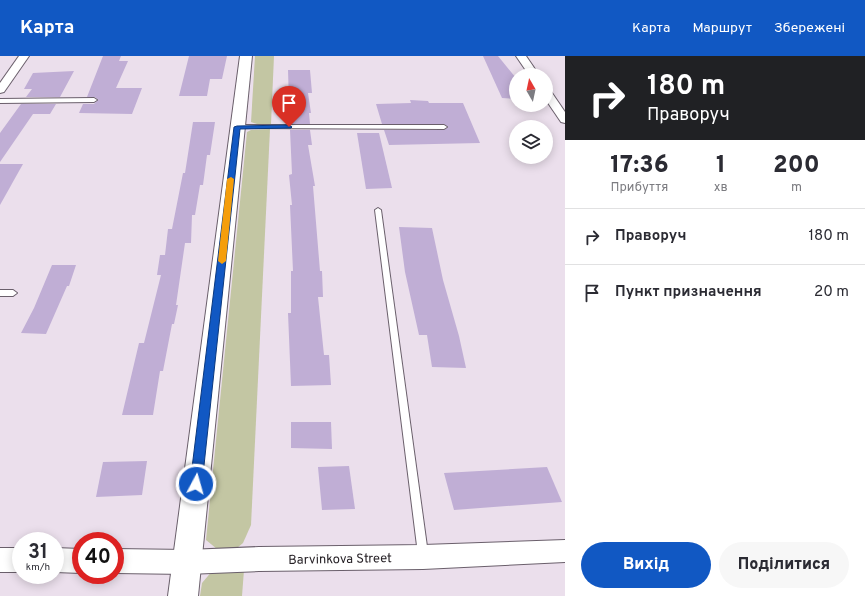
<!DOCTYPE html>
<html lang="uk">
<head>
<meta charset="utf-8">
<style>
  body { margin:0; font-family:Overpass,sans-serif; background:#f7f7f7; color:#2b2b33; height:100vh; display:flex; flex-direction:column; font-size:15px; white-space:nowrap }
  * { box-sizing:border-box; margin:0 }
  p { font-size:13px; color:#7c7c81 }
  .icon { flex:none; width:22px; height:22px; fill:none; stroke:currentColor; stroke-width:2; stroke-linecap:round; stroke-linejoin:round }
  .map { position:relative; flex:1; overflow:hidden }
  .panel { display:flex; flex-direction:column; background:#fff; width:300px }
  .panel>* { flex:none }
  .guide { background:#202124; color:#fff; overflow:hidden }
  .needle { width:26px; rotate:351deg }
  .tools { position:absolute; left:509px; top:12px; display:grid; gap:8px }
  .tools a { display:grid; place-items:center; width:44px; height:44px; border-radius:50%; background:#fff; box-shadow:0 2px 10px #0003; font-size:20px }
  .speed { position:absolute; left:12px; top:476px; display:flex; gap:8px; font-size:20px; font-weight:700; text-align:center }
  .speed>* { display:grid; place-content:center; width:52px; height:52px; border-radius:50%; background:#fff; box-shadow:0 2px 10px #0003; line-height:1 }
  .speed small { font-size:10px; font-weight:400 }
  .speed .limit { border:6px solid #d22; background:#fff; color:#111 }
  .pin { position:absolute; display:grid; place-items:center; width:34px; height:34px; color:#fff; margin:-41px -17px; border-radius:50% 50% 50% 0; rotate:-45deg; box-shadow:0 0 4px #0007 }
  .pin .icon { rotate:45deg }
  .me { position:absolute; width:44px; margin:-22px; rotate:6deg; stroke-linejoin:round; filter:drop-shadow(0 0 3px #0008) }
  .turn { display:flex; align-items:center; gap:14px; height:84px; padding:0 16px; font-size:18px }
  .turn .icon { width:52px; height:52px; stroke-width:2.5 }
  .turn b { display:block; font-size:28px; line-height:34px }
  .eta { display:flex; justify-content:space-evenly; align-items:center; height:68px; text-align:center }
  .eta b { font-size:24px; font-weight:800; line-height:28px }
  .button { display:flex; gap:8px; margin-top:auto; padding:8px 16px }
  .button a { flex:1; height:46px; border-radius:24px; background:#1158c3; color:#fff; font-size:16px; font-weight:800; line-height:46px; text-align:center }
  .button a+a { background:#f7f7f7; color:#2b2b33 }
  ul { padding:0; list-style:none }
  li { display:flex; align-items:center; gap:12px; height:56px; padding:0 16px; border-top:1px solid #e1e1e2 }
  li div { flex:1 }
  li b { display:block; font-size:15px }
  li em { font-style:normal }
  header { display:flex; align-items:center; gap:24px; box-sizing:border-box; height:56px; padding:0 20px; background:#1158c3; color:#fff }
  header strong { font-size:19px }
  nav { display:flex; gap:22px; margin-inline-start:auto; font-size:14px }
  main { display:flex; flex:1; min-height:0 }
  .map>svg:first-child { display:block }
  .green { fill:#c3c6a3 }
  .building { fill:#c0aed5 }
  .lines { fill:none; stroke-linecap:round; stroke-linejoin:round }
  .service-casing { stroke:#6a5f6b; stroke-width:2 }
  .minor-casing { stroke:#6a5f6b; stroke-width:2 }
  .tertiary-casing { stroke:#6a5f6b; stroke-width:2 }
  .service { fill:#fff; fill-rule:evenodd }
  .minor { fill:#fff; fill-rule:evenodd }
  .tertiary { fill:#fff; fill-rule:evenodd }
  .route { fill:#1158c3; stroke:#0b397f }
  .slow { fill:#f59e0b }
  .labels { text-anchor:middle; stroke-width:4; stroke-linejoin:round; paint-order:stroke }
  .near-street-label { font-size:13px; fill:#262126; stroke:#fff }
</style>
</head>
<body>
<header>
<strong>Карта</strong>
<nav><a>Карта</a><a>Маршрут</a><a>Збережені</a></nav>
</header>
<main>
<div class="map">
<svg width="565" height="540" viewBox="0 0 565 540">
  <rect width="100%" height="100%" fill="#ebdfec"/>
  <g class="green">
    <path d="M 255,0 L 274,0 L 271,68 L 257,68 L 251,66 Z"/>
    <path d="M 270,73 L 251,469 L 243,487 L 231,497 L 217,493 L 206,484 L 247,76 L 251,74 Z"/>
    <path d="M 213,514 L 244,514 L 242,540 L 200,540 L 202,527 Z"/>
  </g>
  <g class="building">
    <path d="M 103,0 L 121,0 L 119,5 L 128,5 L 116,32 L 142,32 L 132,58 L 79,57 L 83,48 L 94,48 L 98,44 L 95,41 L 87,41 Z"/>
    <path d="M 189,0 L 227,0 L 222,23 L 210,23 L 207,40 L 179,40 Z"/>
    <path d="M 483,0 L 498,0 L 516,22 L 516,43 L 502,42 Z"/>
    <path d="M 288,14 L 310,14 L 312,37 L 308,37 L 311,57 L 309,57 L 310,68 L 290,68 L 288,47 L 289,47 Z"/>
    <path d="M 74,15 L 60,41 L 26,41 L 32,33 L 24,33 L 33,17 Z"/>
    <path d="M 410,44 L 428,45 L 429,47 L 463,47 L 480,87 L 389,89 L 384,74 L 444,74 L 448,71 L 444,68 L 382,68 L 376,48 L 411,47 Z"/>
    <path d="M 21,48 L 56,48 L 50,58 L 33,58 L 0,106 L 0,77 Z"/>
    <path d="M 193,66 L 215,66 L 210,99 L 207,99 L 203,129 L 200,129 L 195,159 L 192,159 L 191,187 L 185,187 L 176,249 L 178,249 L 174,268 L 172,268 L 163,315 L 160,315 L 153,359 L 122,359 L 139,287 L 144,287 L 161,219 L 157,219 L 160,199 L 165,199 L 168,173 L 172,173 L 183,117 L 185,117 Z"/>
    <path d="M 290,74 L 310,74 L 312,89 L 308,89 L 315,130 L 313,130 L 320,215 L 322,215 L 323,241 L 318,241 L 324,299 L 329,299 L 331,329 L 291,330 L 288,257 L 291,257 L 291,215 L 293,215 L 290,149 L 292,149 L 289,119 L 292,118 Z"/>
    <path d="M 357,77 L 379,77 L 392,132 L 366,133 Z"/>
    <path d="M 0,108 L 23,108 L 0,149 Z"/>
    <path d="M 399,171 L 432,172 L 443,224 L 459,280 L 466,312 L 432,311 L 427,279 L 419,279 L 405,216 Z"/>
    <path d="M 52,209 L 76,209 L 69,230 L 67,230 L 46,278 L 21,277 L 34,252 Z"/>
    <path d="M 291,366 L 331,366 L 332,393 L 291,392 Z"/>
    <path d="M 147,405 L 142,439 L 96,441 L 103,406 Z"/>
    <path d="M 349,410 L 355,453 L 322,454 L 318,411 Z"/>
    <path d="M 547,411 L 562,446 L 454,454 L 444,417 Z"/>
  </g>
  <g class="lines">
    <g class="service-casing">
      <g id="service">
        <path d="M 0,43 L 94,42 L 97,44 L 94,46 L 0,47 Z"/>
        <path d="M 237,69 L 444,69 L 447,71 L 444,73 L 235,72 L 235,70 Z"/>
        <path d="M 378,152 L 381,154 L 428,498 L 427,502 L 423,503 L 419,502 L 418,498 L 375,154 Z"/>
        <path d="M 0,234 L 13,234 L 17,237 L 13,240 L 0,240 Z"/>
      </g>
    </g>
    <g class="minor-casing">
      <g id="minor">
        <path d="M 19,0 L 29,0 L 4,36 L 0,37 L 0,27 Z"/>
        <path d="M 516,0 L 526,0 L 539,19 L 529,19 Z"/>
        <path d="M 546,33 L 550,34 L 565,56 L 565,67 L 561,66 L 546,44 Z"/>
        <path d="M 565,484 L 565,506 L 423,513 L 259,515 L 187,518 L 115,517 L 115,493 L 187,494 L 259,491 L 423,489 Z"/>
        <rect x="0" y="492" width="21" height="24"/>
        <path d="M 55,492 L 81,493 L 81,517 L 55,516 Z"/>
      </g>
    </g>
    <g class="tertiary-casing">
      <path id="tertiary" d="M 240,0 L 252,0 L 198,540 L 168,540 Z"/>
    </g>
    <use href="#service" class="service"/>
    <use href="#minor" class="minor"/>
    <use href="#tertiary" class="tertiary"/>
  </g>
  <path class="route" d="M 289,69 L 292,71 L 291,72 L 240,73 L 202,428 L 200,432 L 196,433 L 192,432 L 190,428 L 234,71 L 237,70 Z"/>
  <path class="slow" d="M 231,121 L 234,123 L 226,205 L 222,208 L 218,205 L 227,123 Z"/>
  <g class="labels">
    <g class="near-street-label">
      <text transform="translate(340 502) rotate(-1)" y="5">Barvinkova Street</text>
    </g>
  </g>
</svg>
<div class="tools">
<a><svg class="needle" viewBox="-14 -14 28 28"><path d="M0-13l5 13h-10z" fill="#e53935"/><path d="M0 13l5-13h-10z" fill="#7c7c81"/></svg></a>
<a><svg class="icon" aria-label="layers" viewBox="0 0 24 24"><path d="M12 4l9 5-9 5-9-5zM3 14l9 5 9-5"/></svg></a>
</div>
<div class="speed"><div>31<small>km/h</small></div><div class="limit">40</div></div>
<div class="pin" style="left:289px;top:71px;background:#d93025"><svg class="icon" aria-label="arrive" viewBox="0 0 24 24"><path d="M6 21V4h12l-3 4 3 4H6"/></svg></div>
<svg class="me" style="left:196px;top:428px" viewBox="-20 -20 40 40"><circle r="17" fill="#1158c3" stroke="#fff" stroke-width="3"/><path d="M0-11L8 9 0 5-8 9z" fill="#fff"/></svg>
</div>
<section class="panel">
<div class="guide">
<div class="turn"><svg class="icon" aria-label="right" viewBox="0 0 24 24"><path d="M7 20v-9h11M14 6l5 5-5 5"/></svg><div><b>180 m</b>Праворуч</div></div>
</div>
<div class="eta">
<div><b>17:36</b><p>Прибуття</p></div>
<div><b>1</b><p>хв</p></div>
<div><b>200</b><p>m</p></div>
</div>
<ul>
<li><svg class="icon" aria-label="right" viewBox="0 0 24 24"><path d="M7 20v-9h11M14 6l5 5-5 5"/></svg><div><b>Праворуч</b></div><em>180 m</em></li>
<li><svg class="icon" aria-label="arrive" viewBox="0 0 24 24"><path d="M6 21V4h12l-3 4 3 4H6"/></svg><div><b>Пункт призначення</b></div><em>20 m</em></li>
</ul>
<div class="button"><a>Вихід</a><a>Поділитися</a></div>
</section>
</main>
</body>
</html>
